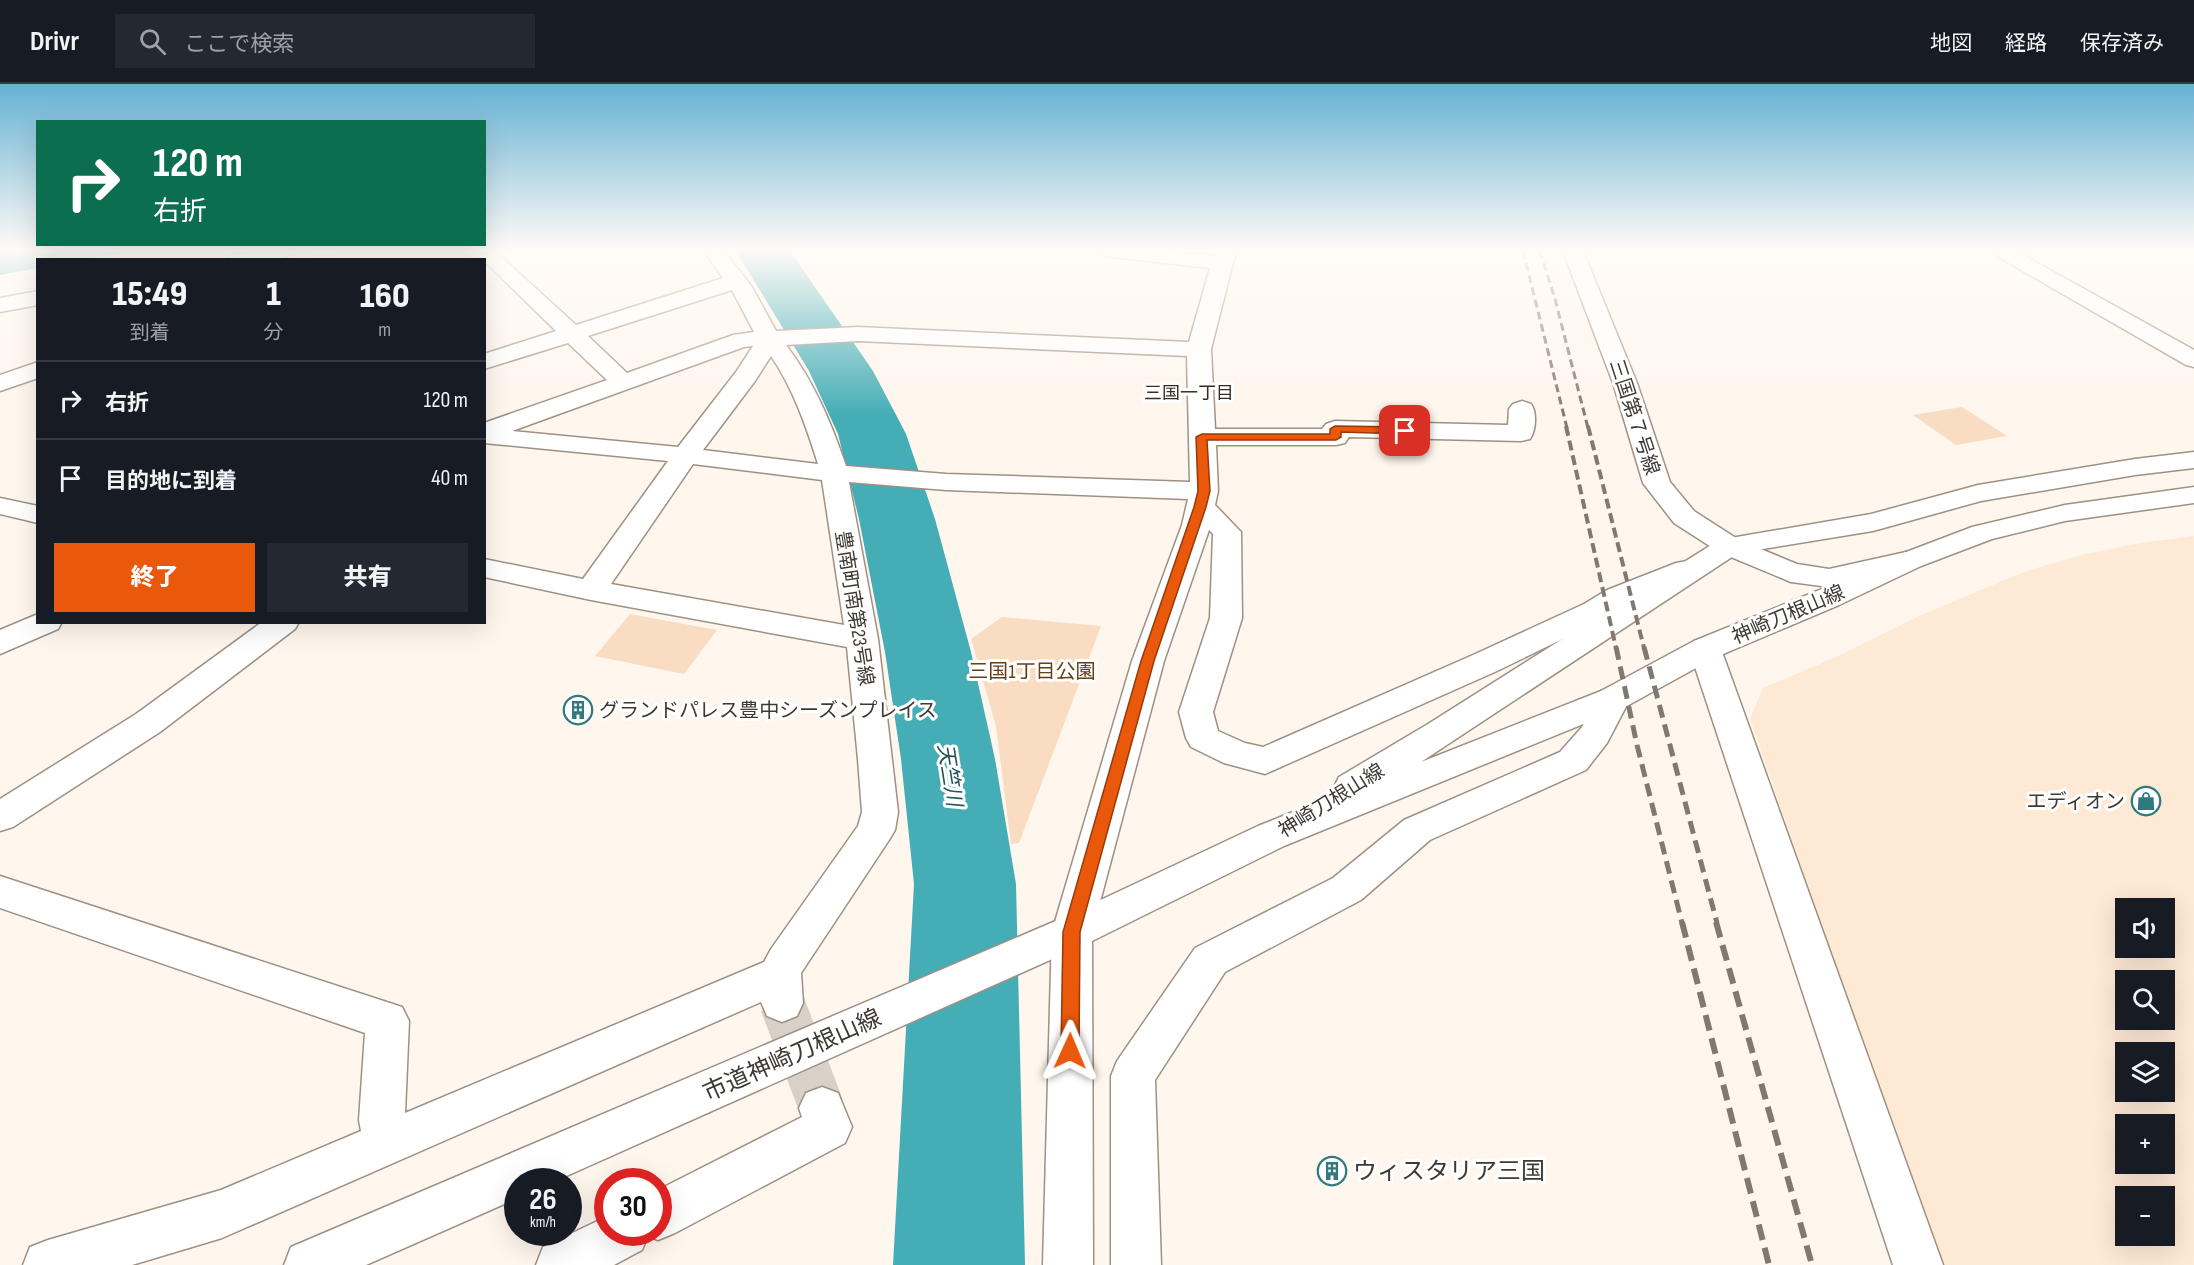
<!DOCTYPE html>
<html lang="ja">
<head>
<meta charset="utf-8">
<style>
  body { margin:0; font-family:"Sofia Sans Condensed","Noto Sans JP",sans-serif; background:#242831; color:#f1f3f6; height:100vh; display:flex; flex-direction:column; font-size:22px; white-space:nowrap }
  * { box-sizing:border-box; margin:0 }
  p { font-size:20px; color:#9ea1a6 }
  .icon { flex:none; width:33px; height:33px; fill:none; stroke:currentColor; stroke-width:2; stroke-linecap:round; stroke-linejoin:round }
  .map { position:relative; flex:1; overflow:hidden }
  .side { position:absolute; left:36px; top:174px; width:450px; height:366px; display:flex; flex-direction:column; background:#171b24; border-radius:0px; box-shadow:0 6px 24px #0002 }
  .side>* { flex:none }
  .top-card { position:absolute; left:36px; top:36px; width:450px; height:126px; border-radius:0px; box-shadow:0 6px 24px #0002; background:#0b6e4f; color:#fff; overflow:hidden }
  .tools { position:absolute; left:2115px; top:814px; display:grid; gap:12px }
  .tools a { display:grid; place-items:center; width:60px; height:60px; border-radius:0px; background:#171b24; box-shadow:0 6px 24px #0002; font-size:30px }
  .speed { position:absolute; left:504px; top:1084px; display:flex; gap:12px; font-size:30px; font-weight:700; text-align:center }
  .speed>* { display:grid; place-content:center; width:78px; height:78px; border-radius:50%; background:#171b24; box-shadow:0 6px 24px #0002; line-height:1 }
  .speed small { font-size:15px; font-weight:400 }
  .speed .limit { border:9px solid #d22; background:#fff; color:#111 }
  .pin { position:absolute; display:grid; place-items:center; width:51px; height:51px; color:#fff; margin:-26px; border-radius:12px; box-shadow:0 3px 9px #0006 }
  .me { position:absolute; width:66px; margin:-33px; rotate:1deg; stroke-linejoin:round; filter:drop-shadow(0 0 4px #0008) }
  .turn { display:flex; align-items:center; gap:21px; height:126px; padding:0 18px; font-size:27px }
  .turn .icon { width:78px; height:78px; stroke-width:2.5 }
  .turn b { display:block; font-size:42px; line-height:51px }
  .eta { display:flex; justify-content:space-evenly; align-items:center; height:102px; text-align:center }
  .eta b { font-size:36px; font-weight:800; line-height:42px }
  .primary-button { display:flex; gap:12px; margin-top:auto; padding:12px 18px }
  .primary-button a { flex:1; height:69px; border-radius:0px; background:#ea580c; color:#fff; font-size:24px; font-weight:800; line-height:69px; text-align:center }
  .primary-button a+a { background:#242831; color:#f1f3f6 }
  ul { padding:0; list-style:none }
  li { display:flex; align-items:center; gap:18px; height:78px; padding:0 18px; border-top:2px solid #363941 }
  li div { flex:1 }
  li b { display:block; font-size:22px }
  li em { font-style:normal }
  header { display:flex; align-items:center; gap:36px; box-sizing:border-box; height:84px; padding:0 30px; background:#171b24; border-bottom:2px solid #363941 }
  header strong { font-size:28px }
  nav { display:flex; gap:33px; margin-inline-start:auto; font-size:21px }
  .search { width:420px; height:54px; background:#242831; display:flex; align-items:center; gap:15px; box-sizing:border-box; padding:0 21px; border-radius:0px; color:#9ea1a6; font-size:22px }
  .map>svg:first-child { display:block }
  .built { fill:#fee9d5; fill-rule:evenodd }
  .green { fill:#f9dcc1 }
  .water { fill:#44adb6 }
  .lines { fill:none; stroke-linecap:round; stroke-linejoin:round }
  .river { fill:#44adb6; fill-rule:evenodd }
  .street-tunnel { stroke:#d9d0c8; stroke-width:45; stroke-dasharray:45 22; stroke-linecap:butt }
  .street-casing { stroke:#9e9083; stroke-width:3 }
  .secondary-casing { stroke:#9e9083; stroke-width:3 }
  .street { fill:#fff; fill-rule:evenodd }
  .secondary { fill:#fff; fill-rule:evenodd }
  .rail-far3 { stroke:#807972; stroke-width:3; stroke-dasharray:8 4.5; stroke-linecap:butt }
  .rail-far2 { stroke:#807972; stroke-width:4; stroke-dasharray:10 5; stroke-linecap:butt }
  .rail-far1 { stroke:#807972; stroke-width:5; stroke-dasharray:13 7; stroke-linecap:butt }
  .rail { stroke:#807972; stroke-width:6; stroke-dasharray:16 8; stroke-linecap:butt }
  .route { fill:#ea580c; stroke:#983908; stroke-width:1.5 }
  .labels { text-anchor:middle; stroke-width:6; stroke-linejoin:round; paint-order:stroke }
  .far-neighbourhood-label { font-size:18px; fill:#372c21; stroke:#fff }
  .street-label { font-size:20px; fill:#3f3933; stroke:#fff }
  .park-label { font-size:20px; fill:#654017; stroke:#fff }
  .poi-label { font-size:20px; fill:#3f3933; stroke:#fff; text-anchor:start }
  .water-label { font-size:21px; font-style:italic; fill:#245256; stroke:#fff }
  .near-street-label { font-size:24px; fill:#3f3933; stroke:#fff }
  .near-poi-label { font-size:24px; fill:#3f3933; stroke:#fff; text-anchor:start }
</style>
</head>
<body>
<header>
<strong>Drivr</strong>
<div class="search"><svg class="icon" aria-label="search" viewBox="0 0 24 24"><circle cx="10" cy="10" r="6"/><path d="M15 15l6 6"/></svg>ここで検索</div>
<nav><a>地図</a><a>経路</a><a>保存済み</a></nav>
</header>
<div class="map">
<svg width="2194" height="1181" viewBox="0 0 2194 1181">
  <rect width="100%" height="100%" fill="#fff6ed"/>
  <path class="built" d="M 2194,452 L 2194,1181 L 1940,1181 L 1750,635 L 1763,604 L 1836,573 L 1921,531 L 2024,488 L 2081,471 L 2141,459 ZM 2126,825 L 2164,825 L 2164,864 L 2126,864 ZM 2126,897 L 2164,897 L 2164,936 L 2126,936 ZM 2126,969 L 2164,969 L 2164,1008 L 2126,1008 ZM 2126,1041 L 2164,1041 L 2164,1080 L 2126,1080 ZM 2126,1113 L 2164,1113 L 2164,1152 L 2126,1152 Z"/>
  <g class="green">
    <path d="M 339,167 L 496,167 L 458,176 L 293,175 Z"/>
    <path d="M 1962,323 L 2007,352 L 1956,361 L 1913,331 Z"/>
    <path d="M 630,530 L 717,546 L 684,590 L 595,572 Z"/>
    <path d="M 1002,533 L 1101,542 L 1019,759 L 1011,760 L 996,642 L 971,555 Z"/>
  </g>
  <path class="water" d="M 0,167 L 132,167 L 83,175 L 38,176 L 37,184 L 0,191 Z"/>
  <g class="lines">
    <path class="river" d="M 736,167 L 790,167 L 873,287 L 906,350 L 935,435 L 971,568 L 995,675 L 1016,800 L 1025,1181 L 893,1181 L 914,800 L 901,675 L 885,568 L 859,435 L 838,350 L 809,287 Z"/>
    <path class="street-tunnel" d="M 782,919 L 822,1024"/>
    <g class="street-casing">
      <g id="street">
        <path d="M 254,167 L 294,167 L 291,171 L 272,176 L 227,176 L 230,172 Z"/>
        <path d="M 704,167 L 724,167 L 752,203 L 776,247 L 858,243 L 1189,258 L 1210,184 L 1112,173 L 1105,171 L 1102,167 L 1165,167 L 1215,172 L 1218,167 L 1238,167 L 1233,179 L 1211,265 L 1215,345 L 1322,345 L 1326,340 L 1335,337 L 1508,341 L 1509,325 L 1513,320 L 1522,317 L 1531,320 C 1537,328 1536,346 1530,355 L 1521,357 L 1349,353 L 1345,359 L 1336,361 L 1216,361 L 1218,407 L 1215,421 L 1241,448 L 1242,534 L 1213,628 L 1218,647 L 1245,659 L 1263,663 L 1473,571 L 1584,520 L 1607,506 L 1676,479 L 1687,477 L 1698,479 L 1702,486 L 1698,493 L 1629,520 L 1606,534 L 1497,587 L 1265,690 L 1224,679 L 1191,663 L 1186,654 L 1179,628 L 1210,534 L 1213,450 L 1209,446 L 1164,577 L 1092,848 L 1093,1181 L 1043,1181 L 1052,848 L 1132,577 L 1182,441 L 1188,415 L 946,406 L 849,398 L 878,555 L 898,728 L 895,746 L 889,756 L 801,889 L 803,919 L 797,932 L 782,938 L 767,932 L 761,918 L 222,1154 L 132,1181 L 23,1181 L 30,1163 L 48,1156 L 221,1106 L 361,1047 L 359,1036 L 365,949 L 0,824 L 0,792 L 402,923 L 409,937 L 405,1029 L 764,878 L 771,865 L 858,742 L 862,728 L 858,675 L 847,563 L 591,516 L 484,493 L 484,475 L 583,495 L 668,377 L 484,359 L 484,339 L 607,296 L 568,259 L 484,285 L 484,270 L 556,247 L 481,174 L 484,170 L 491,168 L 498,170 L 576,241 L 723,194 ZM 732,206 L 754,248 L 733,251 L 627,289 L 588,252 ZM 858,257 L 1187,272 L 1190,398 L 946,390 L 846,382 C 831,338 814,298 786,261 ZM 753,262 L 736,288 L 678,363 L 512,347 L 744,263 ZM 771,272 C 793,304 806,342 818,380 L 703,366 L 755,297 ZM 693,380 L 822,396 L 844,541 L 611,500 Z"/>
        <path d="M 1563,167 L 1583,167 L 1637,299 L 1670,398 L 1694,427 L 1739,456 L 1797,480 L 1829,485 L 1906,468 L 1917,471 L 1921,477 L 1917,483 L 1829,503 L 1791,498 L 1719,468 L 1674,439 L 1643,399 L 1613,299 Z"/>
        <path d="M 1992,167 L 2016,167 L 2194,266 L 2194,283 L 2186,281 L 1995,171 Z"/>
        <path d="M 38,207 L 38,221 L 0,228 L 0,214 Z"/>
        <path d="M 38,278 L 38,294 L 0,307 L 0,291 Z"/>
        <path d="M 0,414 L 38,422 L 38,439 L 0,430 Z"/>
        <path d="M 38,530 L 38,538 L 62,538 L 58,545 L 0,570 L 0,546 Z"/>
        <path d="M 262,538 L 299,538 L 295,545 L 160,648 L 13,743 L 0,747 L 0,715 L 136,630 Z"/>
        <path d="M 1705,554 L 1716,557 L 1721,565 L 1943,1181 L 1893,1181 L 1689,565 L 1694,557 Z"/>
        <path d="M 1613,603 L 1625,607 L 1630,615 L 1607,659 L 1586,686 L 1430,756 L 1361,816 L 1225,888 L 1155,996 L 1161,1181 L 1111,1181 L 1111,992 L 1117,977 L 1195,864 L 1333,794 L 1404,736 L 1560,668 L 1582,643 L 1601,607 Z"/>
        <path d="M 822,1003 L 838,1009 L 852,1043 L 845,1059 L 675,1149 L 658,1156 L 648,1152 L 642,1166 L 614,1181 L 536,1181 L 543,1163 L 608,1132 L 608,1149 L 658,1149 L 658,1106 L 802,1033 L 799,1024 L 806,1009 Z"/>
      </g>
    </g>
    <g class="secondary-casing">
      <path id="secondary" d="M 2194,368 L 2194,384 L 2135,391 L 1981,417 L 1873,447 L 1738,469 L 1421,678 L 1601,607 L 1694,557 L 1817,507 L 1901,470 L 1972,443 L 2065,421 L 2194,403 L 2194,419 L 2065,437 L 1992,455 L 1921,482 L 1839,521 L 1716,573 L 1625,623 L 1284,762 L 1086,860 L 553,1098 L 518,1098 L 518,1114 L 366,1181 L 284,1181 L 291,1163 L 1058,836 L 1258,742 L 1338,710 L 1334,703 L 1339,693 L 1428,640 L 1719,456 L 1871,430 L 1978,401 L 2135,375 Z"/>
    </g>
    <use href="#street" class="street"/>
    <use href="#secondary" class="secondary"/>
    <g class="rail-far3">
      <path d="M 1523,167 L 1567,344"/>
      <path d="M 1540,167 L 1555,215 L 1588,344"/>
    </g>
    <g class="rail-far2">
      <path d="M 1566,342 L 1616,564"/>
      <path d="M 1588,342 L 1644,564"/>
    </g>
    <g class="rail-far1">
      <path d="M 1616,563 L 1637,661 L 1682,839"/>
      <path d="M 1644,563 L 1717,839"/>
    </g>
    <g class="rail">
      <path d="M 1682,838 L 1769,1181"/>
      <path d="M 1716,838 L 1812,1181"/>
    </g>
  </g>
  <linearGradient id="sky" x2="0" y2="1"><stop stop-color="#66b1d4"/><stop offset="0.5" stop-color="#fffbf7"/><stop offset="1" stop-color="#fffbf7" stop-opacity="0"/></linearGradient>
  <rect width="2194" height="332" fill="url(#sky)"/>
  <path class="route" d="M 1335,342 L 1405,343 L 1410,347 L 1405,350 L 1341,348 L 1341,353 L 1336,356 L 1207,356 L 1210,407 L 1206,423 L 1154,577 L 1080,848 L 1079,967 L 1077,973 L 1070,975 L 1064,973 L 1061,967 L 1063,848 L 1141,577 L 1194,423 L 1198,407 L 1196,353 L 1202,350 L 1330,350 L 1330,345 Z"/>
  <defs>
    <g id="building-ring" transform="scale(1.5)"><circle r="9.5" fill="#fff" stroke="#30797f" stroke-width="1.5"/><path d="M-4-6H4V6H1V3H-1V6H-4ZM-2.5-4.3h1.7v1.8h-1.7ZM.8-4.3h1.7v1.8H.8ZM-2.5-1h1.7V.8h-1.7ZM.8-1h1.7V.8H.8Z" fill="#30797f"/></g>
    <g id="shop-ring" transform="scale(1.5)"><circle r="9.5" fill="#fff" stroke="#30797f" stroke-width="1.5"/><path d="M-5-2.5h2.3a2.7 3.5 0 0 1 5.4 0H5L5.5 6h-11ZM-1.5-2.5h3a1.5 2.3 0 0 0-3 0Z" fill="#30797f"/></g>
  </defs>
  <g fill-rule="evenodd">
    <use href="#building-ring" x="578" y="626"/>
    <use href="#shop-ring" x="2146" y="717"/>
    <use href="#building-ring" x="1332" y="1087"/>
  </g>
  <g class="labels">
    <g class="far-neighbourhood-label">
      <text x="1189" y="315">三国一丁目</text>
    </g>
    <g class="street-label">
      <text transform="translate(1635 333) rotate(72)" y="7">三国第７号線</text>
      <text transform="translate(855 524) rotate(81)" y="7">豊南町南第23号線</text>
      <text transform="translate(1788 530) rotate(-23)" y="7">神崎刀根山線</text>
      <text transform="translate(1331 716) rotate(-32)" y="7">神崎刀根山線</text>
    </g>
    <g class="park-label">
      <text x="1032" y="594">三国1丁目公園</text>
    </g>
    <g class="poi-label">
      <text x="599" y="633">グランドパレス豊中シーズンプレイス</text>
      <text x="2125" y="724" text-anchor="end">エディオン</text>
    </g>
    <g class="water-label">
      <text transform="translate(950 691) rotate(81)" y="7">天竺川</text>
    </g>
    <g class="near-street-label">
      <text transform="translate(792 971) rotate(-24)" y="8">市道神崎刀根山線</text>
    </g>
    <g class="near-poi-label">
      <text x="1353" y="1095">ウィスタリア三国</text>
    </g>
  </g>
</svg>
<div class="tools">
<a><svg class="icon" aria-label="sound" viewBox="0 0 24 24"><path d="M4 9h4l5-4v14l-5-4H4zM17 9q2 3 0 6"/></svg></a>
<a><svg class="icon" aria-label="search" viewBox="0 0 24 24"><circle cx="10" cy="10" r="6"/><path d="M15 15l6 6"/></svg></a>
<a><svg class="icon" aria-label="layers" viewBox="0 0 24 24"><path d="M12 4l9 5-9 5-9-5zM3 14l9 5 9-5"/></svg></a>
<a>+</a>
<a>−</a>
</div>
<div class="speed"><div>26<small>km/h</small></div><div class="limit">30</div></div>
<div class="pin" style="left:1405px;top:347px;background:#d93025"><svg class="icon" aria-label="arrive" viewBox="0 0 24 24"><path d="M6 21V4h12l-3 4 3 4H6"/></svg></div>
<svg class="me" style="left:1070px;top:967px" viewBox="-20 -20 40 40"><path d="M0-17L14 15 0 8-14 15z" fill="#ea580c" stroke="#fff" stroke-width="4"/></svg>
<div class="top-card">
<div class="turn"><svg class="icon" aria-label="right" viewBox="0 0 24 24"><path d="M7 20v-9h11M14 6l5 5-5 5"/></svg><div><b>120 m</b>右折</div></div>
</div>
<section class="side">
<div class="eta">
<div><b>15:49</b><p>到着</p></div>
<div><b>1</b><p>分</p></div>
<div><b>160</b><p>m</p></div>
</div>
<ul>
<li><svg class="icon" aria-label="right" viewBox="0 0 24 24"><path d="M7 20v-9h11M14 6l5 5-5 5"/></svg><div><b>右折</b></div><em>120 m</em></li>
<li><svg class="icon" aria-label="arrive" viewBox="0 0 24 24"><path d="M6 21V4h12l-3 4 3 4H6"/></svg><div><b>目的地に到着</b></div><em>40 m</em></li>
</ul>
<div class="primary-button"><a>終了</a><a>共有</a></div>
</section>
</div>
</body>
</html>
